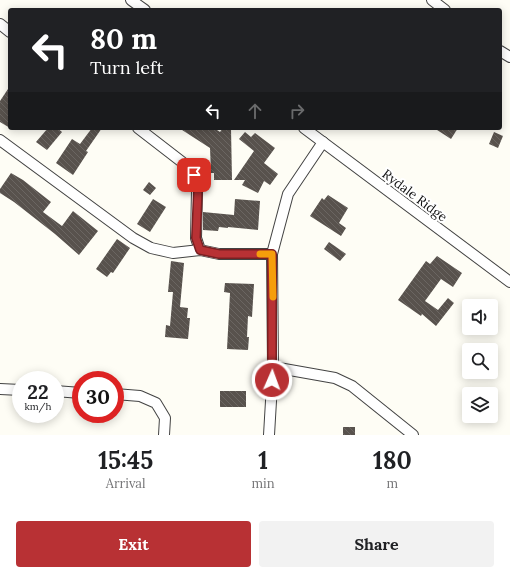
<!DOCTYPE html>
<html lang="en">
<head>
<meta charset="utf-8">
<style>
  body { margin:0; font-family:Lora,serif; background:#f2f2f2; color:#202124; height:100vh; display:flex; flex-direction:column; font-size:15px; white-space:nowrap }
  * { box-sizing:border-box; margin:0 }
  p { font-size:13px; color:#757577 }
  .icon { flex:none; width:22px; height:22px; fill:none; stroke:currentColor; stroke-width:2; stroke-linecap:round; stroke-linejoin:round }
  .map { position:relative; height:435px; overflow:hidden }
  .drawer { display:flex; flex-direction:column; background:#fff; flex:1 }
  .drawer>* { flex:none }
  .hud { position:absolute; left:8px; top:8px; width:494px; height:122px; border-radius:4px; box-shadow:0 2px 10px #0003; background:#202124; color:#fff; overflow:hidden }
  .tools { position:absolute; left:462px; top:299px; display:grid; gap:8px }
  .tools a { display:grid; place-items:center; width:36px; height:36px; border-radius:4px; background:#fff; box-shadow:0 2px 10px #0003; font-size:20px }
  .speed { position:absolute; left:12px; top:371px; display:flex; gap:8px; font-size:20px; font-weight:700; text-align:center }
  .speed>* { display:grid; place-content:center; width:52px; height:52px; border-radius:50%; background:#fff; box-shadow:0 2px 10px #0003; line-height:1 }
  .speed small { font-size:10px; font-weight:400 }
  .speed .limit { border:6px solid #d22; background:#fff; color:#111 }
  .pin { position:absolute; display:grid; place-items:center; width:34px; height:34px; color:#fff; margin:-17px; border-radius:8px; box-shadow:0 2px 6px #0006 }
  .me { position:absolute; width:44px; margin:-22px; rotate:2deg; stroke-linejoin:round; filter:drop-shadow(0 0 3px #0008) }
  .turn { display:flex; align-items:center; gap:14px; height:84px; padding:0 16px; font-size:18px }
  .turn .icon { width:52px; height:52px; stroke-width:2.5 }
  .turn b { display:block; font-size:28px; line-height:34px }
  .lanes { display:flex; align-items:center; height:38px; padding:0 16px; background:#0003; justify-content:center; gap:20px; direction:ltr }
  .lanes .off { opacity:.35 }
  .eta { display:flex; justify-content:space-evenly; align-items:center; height:68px; text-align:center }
  .eta b { font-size:24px; font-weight:700; line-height:28px }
  .cta { display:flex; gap:8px; margin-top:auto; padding:8px 16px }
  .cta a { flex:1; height:46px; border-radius:4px; background:#b83134; color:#fff; font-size:16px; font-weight:700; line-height:46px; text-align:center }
  .cta a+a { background:#f2f2f2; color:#202124 }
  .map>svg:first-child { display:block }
  .building { fill:url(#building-back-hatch) }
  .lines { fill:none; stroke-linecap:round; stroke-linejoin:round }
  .minor-casing { stroke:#434343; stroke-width:12 }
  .minor { stroke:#fff; stroke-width:10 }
  .route-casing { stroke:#782022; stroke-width:10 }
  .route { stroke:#b83134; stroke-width:7 }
  .slow { stroke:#f59e0b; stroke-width:7 }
  .labels { text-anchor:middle; stroke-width:4; stroke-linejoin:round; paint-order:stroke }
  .street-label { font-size:13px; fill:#101010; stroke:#fff }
</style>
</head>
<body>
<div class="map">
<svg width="510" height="435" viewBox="0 0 510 435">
  <defs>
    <pattern id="building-back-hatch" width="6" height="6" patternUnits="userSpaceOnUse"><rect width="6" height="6" fill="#58524d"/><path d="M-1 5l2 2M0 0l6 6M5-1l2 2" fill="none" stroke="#6b6662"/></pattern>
  </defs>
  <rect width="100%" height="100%" fill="#fefdf5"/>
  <g class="building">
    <path d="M 10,86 L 10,128 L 0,122 L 0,101 Z"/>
    <path d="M 48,128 L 57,128 L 62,132 L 47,150 L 36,142 Z"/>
    <path d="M 92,128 L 102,128 L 86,151 L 88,152 L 73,175 L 56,163 L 72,139 L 80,144 Z"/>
    <path d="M 179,128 L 214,128 L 220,132 L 223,128 L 231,128 L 232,180 L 214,180 L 214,173 L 211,173 L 210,148 Z"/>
    <path d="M 434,128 L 458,128 L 451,139 Z"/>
    <path d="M 245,132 L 251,137 L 255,133 L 275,148 L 264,163 L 278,174 L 270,185 L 264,181 L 258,193 L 242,185 L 245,180 L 234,180 L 254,151 L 239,139 Z"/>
    <path d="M 494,132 L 503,136 L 498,148 L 489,144 Z"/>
    <path d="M 11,173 L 23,180 L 51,202 L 43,212 L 62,226 L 73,211 L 98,231 L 79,255 L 55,234 L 14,202 L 0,193 L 0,189 Z"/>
    <path d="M 149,182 L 156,188 L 150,195 L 143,190 Z"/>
    <path d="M 328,195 L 348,208 L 339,223 L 346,228 L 341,236 L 310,216 L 322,198 L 324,200 Z"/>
    <path d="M 153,199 L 166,207 L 150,232 L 137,224 Z"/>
    <path d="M 235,199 L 260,201 L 258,230 L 228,227 L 228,228 L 219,227 L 218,231 L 203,230 L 203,212 L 234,215 Z"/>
    <path d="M 117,239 L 130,248 L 113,273 L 111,272 L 107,277 L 96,269 Z"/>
    <path d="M 329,242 L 346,254 L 340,261 L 324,249 Z"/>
    <path d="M 437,256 L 462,273 L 453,287 L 441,279 L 425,301 L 438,310 L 448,298 L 454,303 L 436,326 L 422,314 L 421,316 L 398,300 L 426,261 L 430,264 Z"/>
    <path d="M 171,261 L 184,263 L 180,307 L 188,308 L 187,318 L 190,318 L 188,339 L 165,337 L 166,325 L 170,326 L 173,292 L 168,292 Z"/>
    <path d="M 225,283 L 254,284 L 252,317 L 248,316 L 247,337 L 249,337 L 248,350 L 227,349 L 230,293 L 224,292 Z"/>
    <rect x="220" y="391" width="26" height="16"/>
    <rect x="343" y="427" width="12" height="8"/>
  </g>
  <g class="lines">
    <g class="minor-casing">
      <g id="minor">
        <path d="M 131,0 L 145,10"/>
        <path d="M 432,0 L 445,10"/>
        <path d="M 0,24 L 10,32"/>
        <path d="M 500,51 L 510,57"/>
        <path d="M 138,128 L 182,162 L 195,175 L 197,190 L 196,238 L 200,250"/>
        <path d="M 304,128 L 510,282"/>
        <path d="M 0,140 L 133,238 L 151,248 L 173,253 L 200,250 L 219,254 L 272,254"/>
        <path d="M 273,367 L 335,378 L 352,386 L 413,435"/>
        <path d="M 0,389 L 21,390"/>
        <path d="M 55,391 L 81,393"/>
        <path d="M 115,394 L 140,396 L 156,403 L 165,418 L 164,435"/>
        <path d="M 269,435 L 273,367 L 272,254 L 288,194 L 323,142"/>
      </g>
    </g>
    <use href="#minor" class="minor"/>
  </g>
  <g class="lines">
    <g class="route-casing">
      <path id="route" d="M 194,175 L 198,190 L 196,238 L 200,250 L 219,254 L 272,254 L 272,380"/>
    </g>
    <use href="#route" class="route"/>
    <path class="slow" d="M 260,254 L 272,254 L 273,297"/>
  </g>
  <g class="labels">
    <g class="street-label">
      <text transform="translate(415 195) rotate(37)" y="5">Rydale Ridge</text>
    </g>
  </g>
</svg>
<div class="tools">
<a><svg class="icon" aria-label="sound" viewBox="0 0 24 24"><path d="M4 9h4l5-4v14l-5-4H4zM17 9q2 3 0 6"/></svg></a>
<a><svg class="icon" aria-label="search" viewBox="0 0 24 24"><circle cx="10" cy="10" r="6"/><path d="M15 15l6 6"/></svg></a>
<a><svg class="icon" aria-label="layers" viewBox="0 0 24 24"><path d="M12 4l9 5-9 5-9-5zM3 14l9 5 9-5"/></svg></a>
</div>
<div class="speed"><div>22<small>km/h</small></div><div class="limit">30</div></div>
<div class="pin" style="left:194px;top:175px;background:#d93025"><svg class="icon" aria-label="arrive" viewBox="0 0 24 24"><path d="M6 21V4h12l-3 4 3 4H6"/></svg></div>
<svg class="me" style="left:272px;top:380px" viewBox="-20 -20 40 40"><circle r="17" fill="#b83134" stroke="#fff" stroke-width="3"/><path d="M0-11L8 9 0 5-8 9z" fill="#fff"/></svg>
<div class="hud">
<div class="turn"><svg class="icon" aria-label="left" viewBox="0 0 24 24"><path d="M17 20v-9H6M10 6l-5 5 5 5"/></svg><div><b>80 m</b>Turn left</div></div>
<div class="lanes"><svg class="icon" aria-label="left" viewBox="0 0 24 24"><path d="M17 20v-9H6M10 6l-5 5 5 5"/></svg><svg class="icon off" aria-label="ahead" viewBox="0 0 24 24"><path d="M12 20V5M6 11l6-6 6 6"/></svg><svg class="icon off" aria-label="right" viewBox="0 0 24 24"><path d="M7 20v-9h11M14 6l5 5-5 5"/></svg></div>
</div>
</div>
<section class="drawer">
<div class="eta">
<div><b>15:45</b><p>Arrival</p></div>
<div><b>1</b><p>min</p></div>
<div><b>180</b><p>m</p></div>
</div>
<div class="cta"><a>Exit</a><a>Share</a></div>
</section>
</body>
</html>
